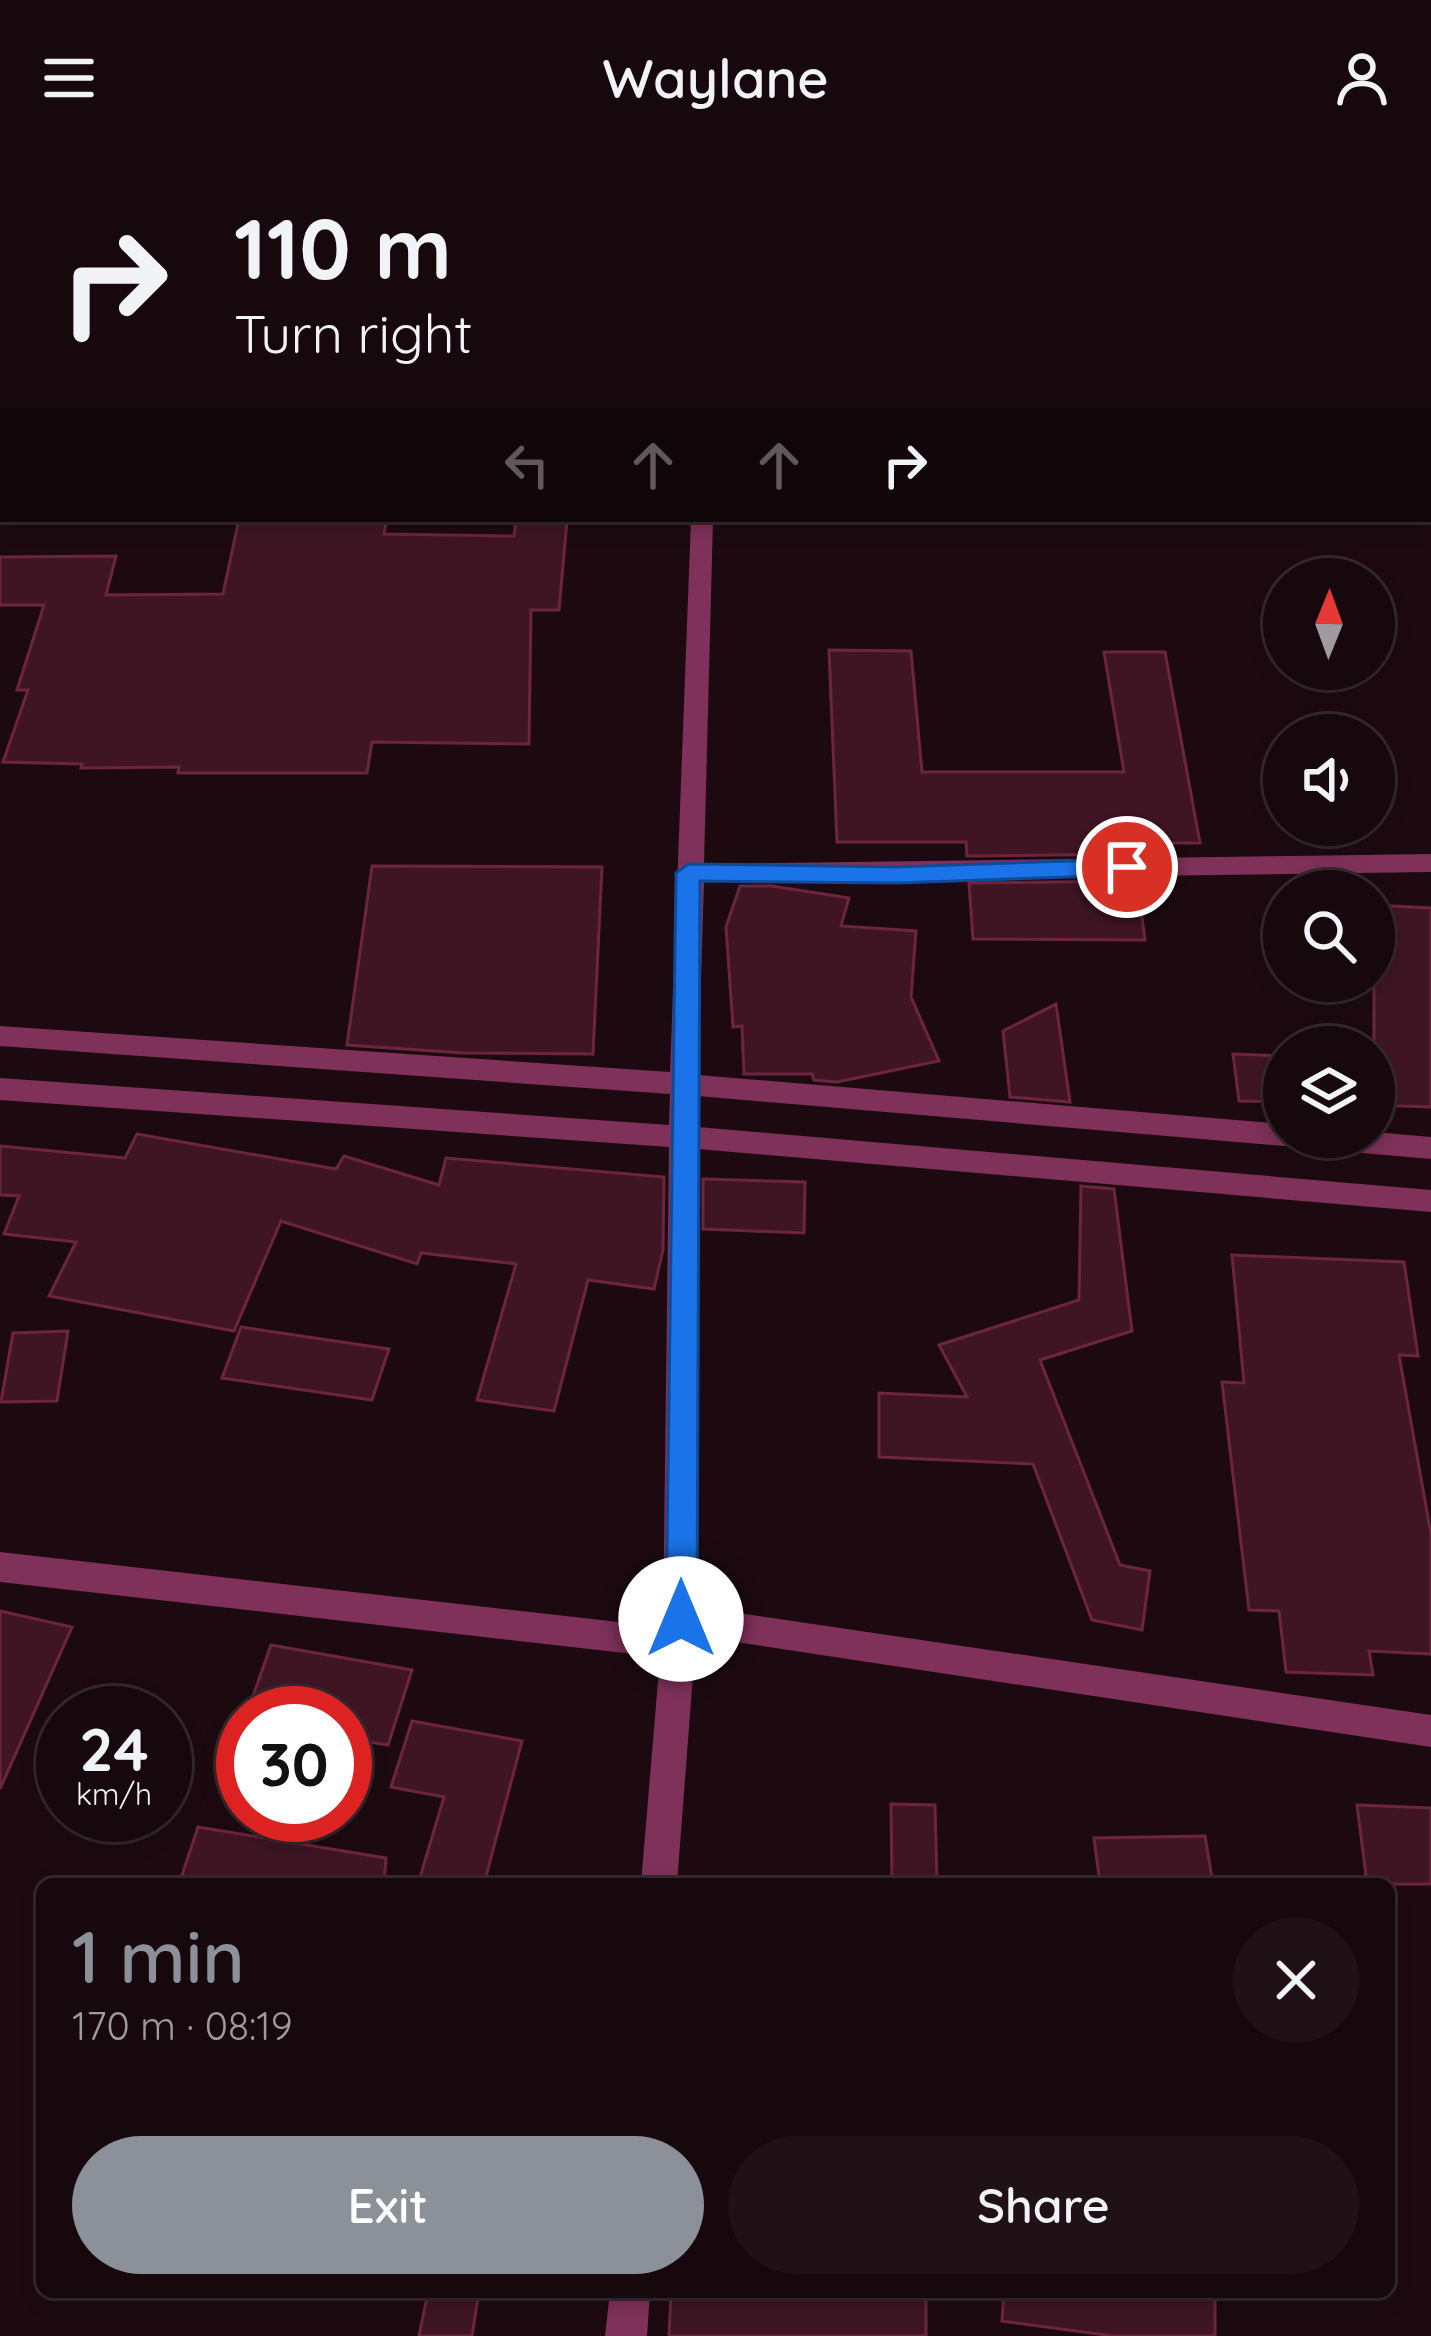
<!DOCTYPE html>
<html lang="en">
<head>
<meta charset="utf-8">
<style>
  body { margin:0; font-family:Quicksand,sans-serif; background:#1f1116; color:#f1f3f6; height:100vh; display:flex; flex-direction:column; font-size:45px; white-space:nowrap }
  * { box-sizing:border-box; margin:0 }
  p { font-size:39px; color:#9e9a9d }
  .icon { flex:none; width:66px; height:66px; fill:none; stroke:currentColor; stroke-width:2; stroke-linecap:round; stroke-linejoin:round }
  .map { position:relative; flex:1; overflow:hidden }
  .sheet { position:absolute; left:36px; top:1722px; width:1359px; height:420px; display:flex; flex-direction:column; background:#16080d; border-radius:18px; box-shadow:0 6px 18px #0003,0 0 0 3px #35292e }
  .sheet>* { flex:none }
  .guide { position:absolute; left:0px; top:0px; width:1431px; height:366px; box-shadow:0 6px 18px #0003,0 0 0 3px #35292e; background:#16080d; color:#f1f3f6; overflow:hidden }
  .needle { width:78px; rotate:1deg }
  .buttons { position:absolute; left:1263px; top:402px; display:grid; gap:24px }
  .buttons a { display:grid; place-items:center; width:132px; height:132px; border-radius:50%; background:#16080d; box-shadow:0 6px 18px #0003,0 0 0 3px #35292e; font-size:60px }
  .speed { position:absolute; left:36px; top:1530px; display:flex; gap:24px; font-size:60px; font-weight:700; text-align:center }
  .speed>* { display:grid; place-content:center; width:156px; height:156px; border-radius:50%; background:#16080d; box-shadow:0 6px 18px #0003,0 0 0 3px #35292e; line-height:1 }
  .speed small { font-size:30px; font-weight:400 }
  .speed .limit { border:18px solid #d22; background:#fff; color:#111 }
  .pin { position:absolute; display:grid; place-items:center; width:102px; height:102px; color:#fff; margin:-51px; border:6px solid #fff; border-radius:50%; box-shadow:0 3px 12px #0007 }
  .me { position:absolute; width:132px; margin:-66px; rotate:0deg; stroke-linejoin:round; filter:drop-shadow(0 0 9px #0008) }
  .turn { display:flex; align-items:center; gap:42px; height:252px; padding:0 36px; font-size:54px }
  .turn .icon { width:156px; height:156px; stroke-width:2.5 }
  .turn b { display:block; font-size:84px; line-height:102px }
  .lanes { display:flex; align-items:center; height:114px; padding:0 36px; background:#0003; justify-content:center; gap:60px; direction:ltr }
  .lanes .off { opacity:.35 }
  .round { display:grid; place-items:center; flex:none; width:126px; height:126px; border-radius:63px; background:#1f1116 }
  .overview { display:flex; align-items:center; justify-content:space-between; height:204px; padding:0 36px }
  h1 { font-size:72px; font-weight:600; line-height:90px; color:#8c9099 }
  .button { display:flex; gap:24px; margin-top:auto; padding:24px 36px }
  .button a { flex:1; height:138px; border-radius:72px; background:#8c9099; color:#fff; font-size:48px; font-weight:600; line-height:138px; text-align:center }
  .button a+a { background:#1f1116; color:#f1f3f6 }
  header { display:flex; justify-content:space-between; align-items:center; height:156px; padding:0 36px; background:#16080d; font-size:54px; font-weight:600 }
  .map>svg:first-child { display:block }
  .building { fill:#3f1523; stroke:#6d253e; stroke-width:3 }
  .lines { fill:none; stroke-linecap:round; stroke-linejoin:round }
  .minor { fill:#7f3159; fill-rule:evenodd }
  .route { fill:#1a73e8; stroke:#114b97; stroke-width:3 }
</style>
</head>
<body>
<header><svg class="icon" aria-label="menu" viewBox="0 0 24 24"><path d="M4 6h16M4 12h16M4 18h16"/></svg>Waylane<svg class="icon" aria-label="person" viewBox="0 0 24 24"><circle cx="12" cy="8" r="4"/><path d="M4 21q1-7 8-7t8 7"/></svg></header>
<div class="map">
<svg width="1431" height="2180" viewBox="0 0 1431 2180">
  <rect width="100%" height="100%" fill="#1d0a11"/>
  <g class="building">
    <path d="M 239,363 L 387,363 L 384,378 L 514,380 L 516,365 L 567,365 L 559,454 L 531,454 L 529,588 L 372,586 L 367,617 L 178,617 L 179,611 L 81,612 L 82,608 L 3,606 L 28,534 L 17,534 L 44,449 L 0,449 L 0,401 L 116,400 L 106,439 L 223,438 Z"/>
    <path d="M 829,494 L 911,495 L 922,616 L 1124,616 L 1104,496 L 1165,496 L 1200,687 L 1132,687 L 1133,698 L 967,700 L 966,686 L 837,686 Z"/>
    <path d="M 372,710 L 602,711 L 593,898 L 464,897 L 347,889 Z"/>
    <path d="M 1137,725 L 1145,784 L 973,783 L 969,727 Z"/>
    <path d="M 740,730 L 772,730 L 849,742 L 841,770 L 916,775 L 911,841 L 939,905 L 837,926 L 814,924 L 812,918 L 744,918 L 742,870 L 733,871 L 726,771 Z"/>
    <path d="M 1374,749 L 1431,752 L 1431,951 L 1374,949 Z"/>
    <path d="M 1056,848 L 1070,946 L 1010,941 L 1003,875 Z"/>
    <path d="M 1233,898 L 1284,900 L 1284,946 L 1239,945 Z"/>
    <path d="M 137,978 L 336,1013 L 344,1000 L 439,1029 L 446,1002 L 664,1021 L 663,1094 L 654,1133 L 588,1124 L 554,1255 L 477,1244 L 516,1108 L 421,1097 L 417,1108 L 281,1065 L 234,1175 L 49,1140 L 76,1086 L 4,1078 L 19,1040 L 0,1039 L 0,990 L 125,1002 Z"/>
    <path d="M 703,1023 L 805,1026 L 804,1077 L 703,1073 Z"/>
    <path d="M 1081,1030 L 1114,1033 L 1132,1175 L 1040,1204 L 1120,1409 L 1150,1415 L 1142,1474 L 1092,1464 L 1033,1308 L 879,1301 L 879,1237 L 967,1241 L 939,1189 L 1079,1144 Z"/>
    <path d="M 1232,1099 L 1404,1106 L 1418,1200 L 1399,1199 L 1431,1378 L 1431,1498 L 1369,1495 L 1373,1519 L 1286,1516 L 1279,1455 L 1249,1454 L 1222,1226 L 1244,1227 Z"/>
    <path d="M 241,1171 L 389,1193 L 372,1244 L 222,1222 Z"/>
    <path d="M 68,1175 L 57,1245 L 1,1246 L 13,1177 Z"/>
    <path d="M 0,1455 L 72,1471 L 0,1633 Z"/>
    <path d="M 271,1489 L 412,1514 L 388,1589 L 345,1582 L 345,1557 L 247,1557 Z"/>
    <path d="M 412,1565 L 522,1585 L 484,1728 L 418,1728 L 444,1641 L 391,1631 Z"/>
    <path d="M 891,1648 L 935,1649 L 937,1728 L 892,1728 Z"/>
    <path d="M 1357,1649 L 1431,1652 L 1431,1728 L 1367,1728 Z"/>
    <path d="M 198,1671 L 386,1702 L 384,1728 L 179,1728 Z"/>
    <path d="M 1205,1680 L 1213,1728 L 1100,1728 L 1094,1682 Z"/>
    <path d="M 428,2136 L 479,2136 L 472,2180 L 419,2180 Z"/>
    <path d="M 671,2136 L 926,2136 L 926,2180 L 669,2180 Z"/>
    <path d="M 1004,2136 L 1215,2136 L 1215,2180 L 1113,2180 L 1002,2165 Z"/>
  </g>
  <g class="lines">
    <g class="minor">
      <rect x="697" y="0" width="18" height="3"/>
      <rect x="0" y="249" width="3" height="12"/>
      <path d="M 691,363 L 713,363 L 704,708 L 1431,698 L 1431,716 L 704,726 L 698,919 L 1284,968 L 1284,981 L 1374,981 L 1374,976 L 1431,981 L 1431,1003 L 1305,992 L 1294,987 L 1284,990 L 698,940 L 698,971 L 1431,1034 L 1431,1056 L 698,993 L 698,1451 L 1431,1559 L 1431,1591 L 696,1480 L 677,1728 L 641,1728 L 660,1501 L 0,1426 L 0,1396 L 663,1471 L 669,991 L 0,944 L 0,922 L 669,969 L 670,938 L 0,890 L 0,870 L 670,916 Z"/>
      <path d="M 610,2136 L 650,2136 L 647,2180 L 605,2180 Z"/>
    </g>
  </g>
  <path class="route" d="M 1127,703 L 1139,711 L 1127,719 L 896,727 L 700,725 L 697,1463 L 692,1473 L 681,1477 L 670,1473 L 666,1463 L 676,717 L 688,708 L 896,711 Z"/>
</svg>
<div class="buttons">
<a><svg class="needle" viewBox="-14 -14 28 28"><path d="M0-13l5 13h-10z" fill="#e53935"/><path d="M0 13l5-13h-10z" fill="#9e9a9d"/></svg></a>
<a><svg class="icon" aria-label="sound" viewBox="0 0 24 24"><path d="M4 9h4l5-4v14l-5-4H4zM17 9q2 3 0 6"/></svg></a>
<a><svg class="icon" aria-label="search" viewBox="0 0 24 24"><circle cx="10" cy="10" r="6"/><path d="M15 15l6 6"/></svg></a>
<a><svg class="icon" aria-label="layers" viewBox="0 0 24 24"><path d="M12 4l9 5-9 5-9-5zM3 14l9 5 9-5"/></svg></a>
</div>
<div class="speed"><div>24<small>km/h</small></div><div class="limit">30</div></div>
<div class="pin" style="left:1127px;top:711px;background:#d93025"><svg class="icon" aria-label="arrive" viewBox="0 0 24 24"><path d="M6 21V4h12l-3 4 3 4H6"/></svg></div>
<svg class="me" style="left:681px;top:1463px" viewBox="-20 -20 40 40"><circle r="19" fill="#fff"/><path d="M0-13L10 11 0 6-10 11z" fill="#1a73e8"/></svg>
<div class="guide">
<div class="turn"><svg class="icon" aria-label="right" viewBox="0 0 24 24"><path d="M7 20v-9h11M14 6l5 5-5 5"/></svg><div><b>110 m</b>Turn right</div></div>
<div class="lanes"><svg class="icon off" aria-label="left" viewBox="0 0 24 24"><path d="M17 20v-9H6M10 6l-5 5 5 5"/></svg><svg class="icon off" aria-label="ahead" viewBox="0 0 24 24"><path d="M12 20V5M6 11l6-6 6 6"/></svg><svg class="icon off" aria-label="ahead" viewBox="0 0 24 24"><path d="M12 20V5M6 11l6-6 6 6"/></svg><svg class="icon" aria-label="right" viewBox="0 0 24 24"><path d="M7 20v-9h11M14 6l5 5-5 5"/></svg></div>
</div>
<section class="sheet">
<div class="overview"><div><h1>1 min</h1><p>170 m · 08:19</p></div><a class="round"><svg class="icon" aria-label="close" viewBox="0 0 24 24"><path d="M6 6l12 12M18 6L6 18"/></svg></a></div>
<div class="button"><a>Exit</a><a>Share</a></div>
</section>
</div>
</body>
</html>
